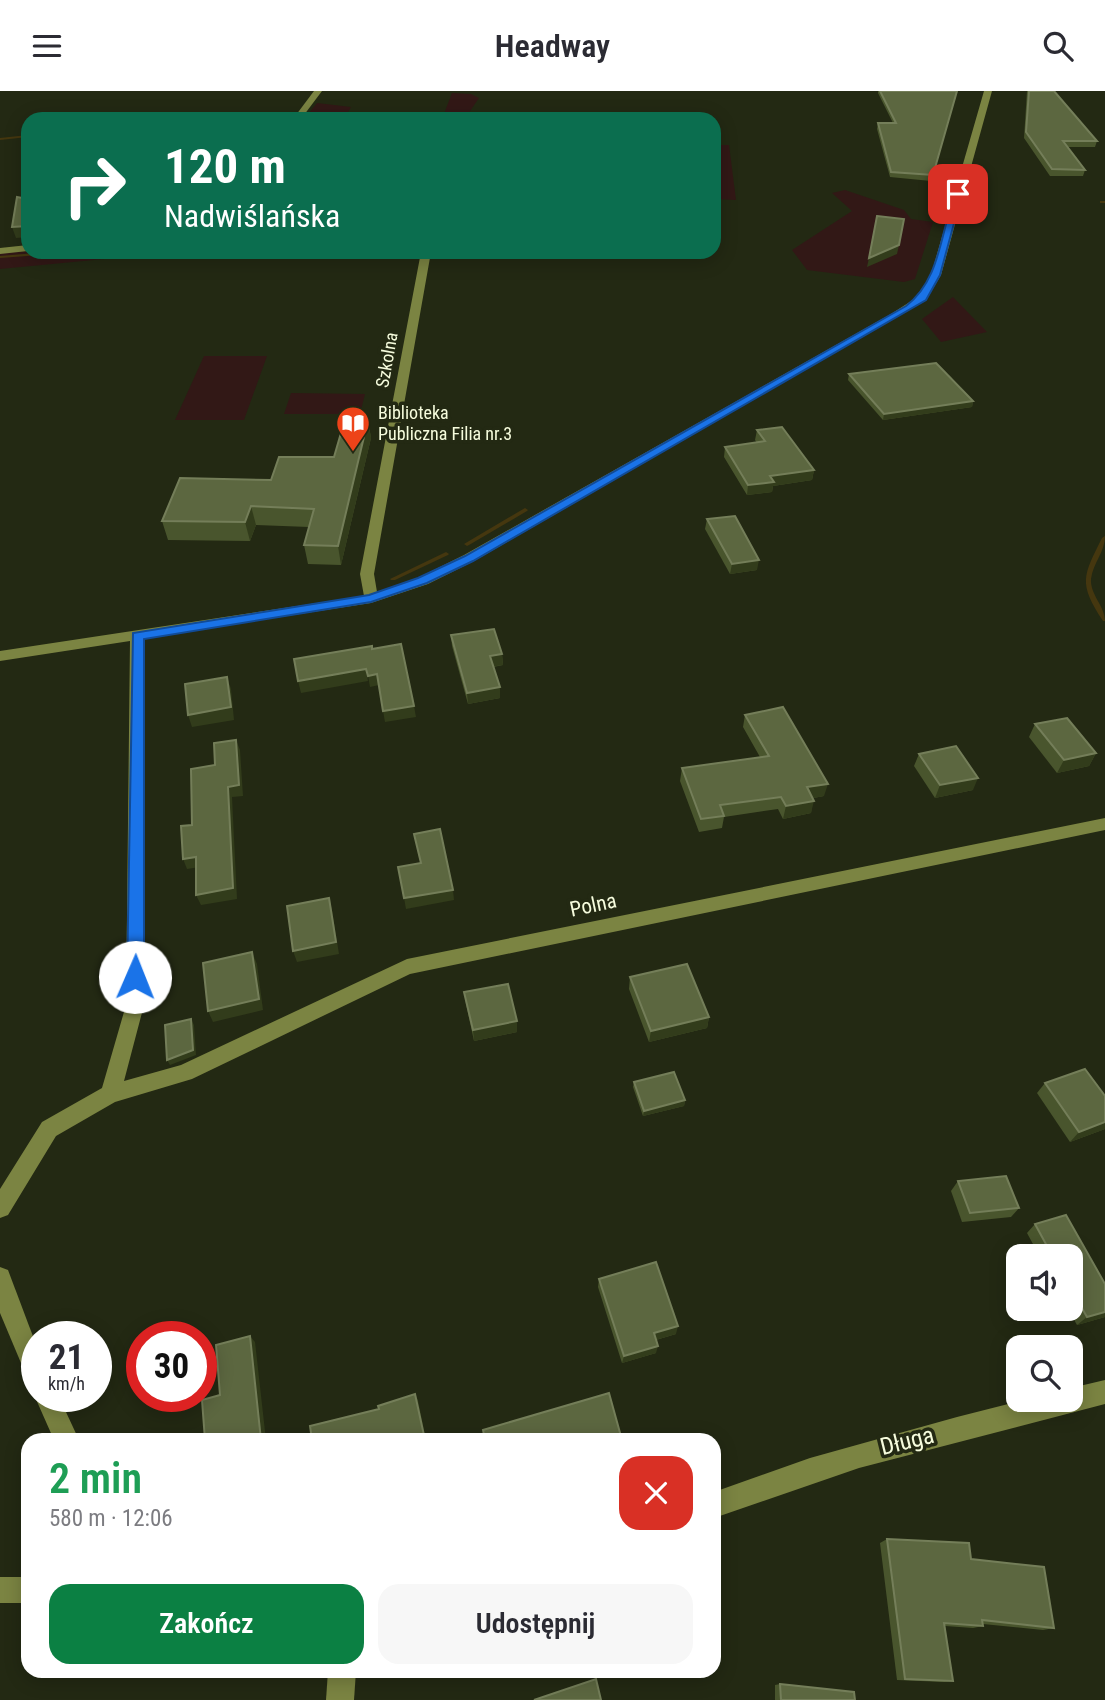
<!DOCTYPE html>
<html lang="pl">
<head>
<meta charset="utf-8">
<style>
  body { margin:0; font-family:"Roboto Condensed",sans-serif; background:#f7f7f7; color:#2b2b33; height:100vh; display:flex; flex-direction:column; font-size:26px; white-space:nowrap }
  * { box-sizing:border-box; margin:0 }
  p { font-size:23px; color:#7c7c81 }
  .icon { flex:none; width:38px; height:38px; fill:none; stroke:currentColor; stroke-width:2; stroke-linecap:round; stroke-linejoin:round }
  .map { position:relative; flex:1; overflow:hidden }
  .panel { position:absolute; left:21px; top:1342px; width:700px; height:245px; display:flex; flex-direction:column; background:#fff; border-radius:21px; box-shadow:0 4px 18px #0003 }
  .panel>* { flex:none }
  .top-card { position:absolute; left:21px; top:21px; width:700px; height:147px; border-radius:21px; box-shadow:0 4px 18px #0003; background:#0b6e4f; color:#fff; overflow:hidden }
  .buttons { position:absolute; left:1006px; top:1153px; display:grid; gap:14px }
  .buttons a { display:grid; place-items:center; width:77px; height:77px; border-radius:14px; background:#fff; box-shadow:0 4px 18px #0003; font-size:35px }
  .speed { position:absolute; left:21px; top:1230px; display:flex; gap:14px; font-size:35px; font-weight:700; text-align:center }
  .speed>* { display:grid; place-content:center; width:91px; height:91px; border-radius:50%; background:#fff; box-shadow:0 4px 18px #0003; line-height:1 }
  .speed small { font-size:18px; font-weight:400 }
  .speed .limit { border:10px solid #d22; background:#fff; color:#111 }
  .pin { position:absolute; display:grid; place-items:center; width:60px; height:60px; color:#fff; margin:-30px; border-radius:14px; box-shadow:0 4px 10px #0006 }
  .me { position:absolute; width:77px; margin:-38px; rotate:1deg; stroke-linejoin:round; filter:drop-shadow(0 0 5px #0008) }
  .turn { display:flex; align-items:center; gap:24px; height:147px; padding:0 28px; font-size:32px }
  .turn .icon { width:91px; height:91px; stroke-width:2.5 }
  .turn b { display:block; font-size:49px; line-height:60px }
  .round { display:grid; place-items:center; flex:none; width:74px; height:74px; border-radius:21px; background:#f7f7f7 }
  .overview { display:flex; align-items:center; justify-content:space-between; height:119px; padding:0 28px }
  h1 { font-size:42px; font-weight:600; line-height:52px; color:#1e9e55 }
  .action { display:flex; gap:14px; margin-top:auto; padding:14px 28px }
  .action a { flex:1; height:80px; border-radius:21px; background:#0b8043; color:#fff; font-size:28px; font-weight:600; line-height:80px; text-align:center }
  .action a+a { background:#f7f7f7; color:#2b2b33 }
  header { display:flex; justify-content:space-between; align-items:center; height:91px; padding:0 28px; background:#fff; font-size:32px; font-weight:600 }
  .map>svg:first-child { display:block }
  .green { fill:#321816 }
  .lines { fill:none; stroke-linecap:round; stroke-linejoin:round }
  .stream { fill:#45370f; fill-rule:evenodd }
  .minor { fill:#7b8442; fill-rule:evenodd }
  .wall { fill:#49552d }
  .shaded-wall { fill:#323c1b }
  .building { fill:#5c6740; stroke:#747e59; stroke-width:2 }
  .route { fill:#1a73e8; stroke:#114b97; stroke-width:2 }
  .labels { text-anchor:middle; stroke-width:7; stroke-linejoin:round; paint-order:stroke }
  .far-street-label { font-size:18px; fill:#f6fcdd; stroke:#232913 }
  .far-poi-label { font-size:18px; fill:#f6fcdd; stroke:#232913; text-anchor:start }
  .street-label { font-size:21px; fill:#f6fcdd; stroke:#232913 }
  .near-street-label { font-size:24px; fill:#f6fcdd; stroke:#232913 }
</style>
</head>
<body>
<header><svg class="icon" aria-label="menu" viewBox="0 0 24 24"><path d="M4 6h16M4 12h16M4 18h16"/></svg>Headway<svg class="icon" aria-label="search" viewBox="0 0 24 24"><circle cx="10" cy="10" r="6"/><path d="M15 15l6 6"/></svg></header>
<div class="map">
<svg width="1105" height="1609" viewBox="0 0 1105 1609">
  <rect width="100%" height="100%" fill="#232913"/>
  <g class="green">
    <path d="M 452,2 L 471,3 L 479,7 L 466,26 L 471,28 L 442,28 Z"/>
    <path d="M 317,12 L 351,16 L 344,28 L 304,28 Z"/>
    <path d="M 714,54 L 729,54 L 736,109 L 714,108 Z"/>
    <path d="M 845,99 L 904,119 L 911,128 L 933,131 L 915,188 L 904,191 L 807,179 L 792,159 L 852,120 L 832,102 Z"/>
    <path d="M 28,160 L 28,161 L 177,161 L 0,178 L 0,162 Z"/>
    <path d="M 953,206 L 987,241 L 941,251 L 922,228 Z"/>
    <path d="M 204,265 L 267,265 L 244,329 L 175,329 Z"/>
    <path d="M 291,302 L 365,303 L 360,323 L 284,323 Z"/>
  </g>
  <g class="lines">
    <g class="stream">
      <path d="M 314,21 L 315,23 L 306,24 L 304,23 Z"/>
      <path d="M 295,22 L 294,24 L 232,28 L 234,27 Z"/>
      <path d="M 28,44 L 28,46 L 0,49 L 0,47 Z"/>
      <rect x="1100" y="110" width="5" height="2"/>
      <path d="M 48,161 L 69,161 L 67,162 L 0,167 L 0,165 Z"/>
      <path d="M 525,417 L 528,419 L 527,420 L 469,454 L 467,455 L 464,453 Z"/>
      <path d="M 1105,445 C 1105,461 1093,472 1091,488 C 1090,504 1105,515 1105,530 L 1103,530 C 1078,492 1083,485 1102,447 Z"/>
      <path d="M 446,461 L 449,463 L 448,464 L 395,489 L 391,489 L 390,488 Z"/>
    </g>
    <g class="minor">
      <path d="M 314,0 L 322,0 L 301,28 L 293,28 Z"/>
      <path d="M 984,0 L 992,0 L 941,184 L 926,209 L 474,470 L 428,493 L 371,512 L 144,547 L 144,914 L 124,990 L 181,974 L 407,868 L 1105,727 L 1105,739 L 410,883 L 192,988 L 115,1011 L 56,1045 L 8,1124 L 0,1127 L 0,1098 L 42,1031 L 102,997 L 126,914 L 130,550 L 0,570 L 0,560 L 364,505 L 360,483 L 421,161 L 431,161 L 374,483 L 377,501 L 418,487 L 464,464 L 891,223 L 919,205 L 931,184 Z"/>
      <path d="M 28,154 L 28,160 L 0,163 L 0,157 Z"/>
      <path d="M 0,1176 L 8,1179 L 37,1256 L 37,1295 L 29,1291 L 0,1222 Z"/>
      <path d="M 1105,1289 L 1105,1313 L 859,1377 L 714,1427 L 714,1401 L 810,1367 L 957,1326 L 1024,1309 L 1071,1309 L 1071,1297 Z"/>
      <path d="M 37,1302 L 37,1306 L 59,1306 L 79,1349 L 54,1349 L 35,1306 Z"/>
      <rect x="0" y="1486" width="28" height="26"/>
      <path d="M 328,1580 L 356,1580 L 354,1609 L 326,1609 Z"/>
    </g>
  </g>
  <g class="wall">
    <path d="M 878,0 L 957,0 L 931,90 L 890,86 L 877,38 L 878,32 L 893,32 L 878,2 Z"/>
    <path d="M 1027,0 L 1054,0 L 1097,50 L 1095,56 L 1068,56 L 1085,79 L 1083,85 L 1050,85 L 1024,47 Z"/>
    <path d="M 849,283 L 973,310 L 972,316 L 883,329 L 848,289 Z"/>
    <path d="M 368,329 L 371,347 L 341,474 L 308,473 L 304,454 L 309,436 L 256,434 L 250,450 L 168,449 L 162,430 L 334,366 Z"/>
    <path d="M 757,339 L 814,379 L 812,389 L 773,395 L 772,401 L 747,404 L 724,366 L 725,356 L 757,352 L 755,349 Z"/>
    <path d="M 707,428 L 757,479 L 730,483 L 705,438 Z"/>
    <path d="M 451,544 L 502,563 L 503,574 L 493,576 L 500,596 L 500,607 L 468,613 L 452,555 Z"/>
    <path d="M 745,624 L 824,705 L 813,707 L 811,722 L 783,728 L 778,718 L 724,726 L 722,737 L 699,741 L 680,690 L 682,677 L 760,666 L 743,636 Z"/>
    <path d="M 1035,633 L 1096,662 L 1089,675 L 1057,682 L 1029,646 Z"/>
    <path d="M 919,663 L 973,699 L 935,707 L 914,675 Z"/>
    <path d="M 630,886 L 709,926 L 707,937 L 649,951 L 629,898 Z"/>
    <path d="M 464,901 L 517,930 L 517,941 L 474,950 L 466,913 Z"/>
    <path d="M 634,991 L 685,1009 L 684,1015 L 643,1025 L 633,996 Z"/>
    <path d="M 1045,992 L 1105,1005 L 1105,1038 L 1070,1051 L 1037,1002 Z"/>
    <path d="M 958,1090 L 1019,1117 L 1011,1126 L 962,1131 L 951,1100 Z"/>
    <path d="M 1035,1133 L 1105,1193 L 1105,1226 L 1077,1234 L 1068,1218 L 1071,1218 L 1071,1166 L 1040,1166 L 1027,1142 Z"/>
    <path d="M 599,1188 L 676,1243 L 656,1249 L 656,1262 L 622,1272 L 598,1196 Z"/>
    <path d="M 887,1448 L 971,1468 L 1054,1537 L 1043,1539 L 983,1533 L 983,1535 L 973,1537 L 945,1535 L 953,1590 L 944,1591 L 897,1589 L 880,1452 Z"/>
    <path d="M 780,1593 L 855,1609 L 775,1609 L 775,1594 Z"/>
  </g>
  <g class="shaded-wall">
    <path d="M 28,135 L 28,146 L 16,147 L 12,136 Z"/>
    <path d="M 899,154 L 897,163 L 867,176 L 869,167 Z"/>
    <path d="M 973,310 L 972,316 L 883,329 L 884,323 Z"/>
    <path d="M 368,329 L 371,347 L 341,474 L 338,455 Z"/>
    <path d="M 814,379 L 812,389 L 773,395 L 772,401 L 747,404 L 748,394 L 770,385 Z"/>
    <path d="M 251,415 L 256,434 L 250,450 L 245,431 Z"/>
    <path d="M 759,469 L 757,479 L 730,483 L 732,473 Z"/>
    <path d="M 502,563 L 503,574 L 490,576 L 490,565 Z"/>
    <path d="M 366,578 L 368,590 L 301,602 L 298,590 Z"/>
    <path d="M 377,583 L 379,594 L 370,596 L 368,585 Z"/>
    <path d="M 227,586 L 231,598 L 234,629 L 192,636 L 188,624 Z"/>
    <path d="M 500,596 L 500,607 L 468,613 L 467,602 Z"/>
    <path d="M 414,615 L 416,626 L 385,631 L 383,620 Z"/>
    <path d="M 236,649 L 240,659 L 243,705 L 232,706 L 237,808 L 201,814 L 196,804 L 228,696 Z"/>
    <path d="M 1096,662 L 1089,675 L 1057,682 L 1064,669 Z"/>
    <path d="M 978,687 L 973,699 L 935,707 L 940,694 Z"/>
    <path d="M 828,693 L 824,705 L 804,709 L 807,696 Z"/>
    <path d="M 814,710 L 811,722 L 783,728 L 786,715 Z"/>
    <path d="M 196,766 L 200,776 L 187,778 L 183,768 Z"/>
    <path d="M 453,799 L 454,809 L 406,818 L 404,807 Z"/>
    <path d="M 329,807 L 332,819 L 339,863 L 297,871 L 293,860 Z"/>
    <path d="M 252,861 L 257,873 L 263,919 L 213,931 L 208,920 Z"/>
    <path d="M 709,926 L 707,937 L 649,951 L 651,940 Z"/>
    <path d="M 191,928 L 194,934 L 196,964 L 170,974 L 167,969 Z"/>
    <path d="M 517,930 L 517,941 L 474,950 L 473,939 Z"/>
    <path d="M 685,1009 L 684,1015 L 643,1025 L 644,1020 Z"/>
    <path d="M 1105,1031 L 1105,1038 L 1070,1051 L 1079,1041 Z"/>
    <path d="M 1105,1221 L 1105,1226 L 1077,1234 L 1087,1226 Z"/>
    <path d="M 678,1235 L 676,1243 L 652,1250 L 654,1242 Z"/>
    <path d="M 250,1245 L 255,1251 L 266,1349 L 261,1349 Z"/>
    <path d="M 658,1255 L 656,1262 L 622,1272 L 624,1265 Z"/>
    <path d="M 415,1303 L 418,1309 L 426,1349 L 425,1349 Z"/>
  </g>
  <g class="building">
    <path d="M 880,0 L 957,0 L 933,84 L 891,81 L 878,32 L 896,32 Z"/>
    <path d="M 1029,0 L 1054,0 L 1097,50 L 1063,50 L 1085,79 L 1052,78 L 1026,41 Z"/>
    <path d="M 17,106 L 28,108 L 28,135 L 12,136 Z"/>
    <path d="M 877,125 L 904,128 L 899,154 L 869,167 Z"/>
    <path d="M 936,272 L 973,310 L 884,323 L 849,283 Z"/>
    <path d="M 345,328 L 368,329 L 338,455 L 304,454 L 314,418 L 251,415 L 245,431 L 162,430 L 180,387 L 271,389 L 279,366 L 334,366 Z"/>
    <path d="M 782,336 L 814,379 L 770,385 L 774,391 L 748,394 L 725,356 L 765,350 L 757,339 Z"/>
    <path d="M 735,425 L 759,469 L 732,473 L 707,428 Z"/>
    <path d="M 494,538 L 502,563 L 490,565 L 500,596 L 467,602 L 451,544 Z"/>
    <path d="M 401,553 L 414,615 L 383,620 L 377,583 L 368,585 L 366,578 L 298,590 L 294,568 L 372,555 L 372,558 Z"/>
    <path d="M 227,586 L 231,616 L 188,624 L 185,593 Z"/>
    <path d="M 783,616 L 828,693 L 807,696 L 814,710 L 786,715 L 781,706 L 720,714 L 724,725 L 701,728 L 682,677 L 769,665 L 745,624 Z"/>
    <path d="M 1067,627 L 1096,662 L 1064,669 L 1035,633 Z"/>
    <path d="M 236,649 L 239,694 L 228,696 L 233,797 L 196,804 L 196,766 L 183,768 L 181,735 L 192,734 L 191,678 L 215,674 L 214,652 Z"/>
    <path d="M 956,655 L 978,687 L 940,694 L 919,663 Z"/>
    <path d="M 440,738 L 453,799 L 404,807 L 398,776 L 421,772 L 414,743 Z"/>
    <path d="M 329,807 L 336,851 L 293,860 L 287,815 Z"/>
    <path d="M 252,861 L 259,908 L 208,920 L 203,872 Z"/>
    <path d="M 687,873 L 709,926 L 651,940 L 630,886 Z"/>
    <path d="M 508,893 L 517,930 L 473,939 L 464,901 Z"/>
    <path d="M 191,928 L 193,959 L 167,969 L 165,934 Z"/>
    <path d="M 1085,978 L 1105,1005 L 1105,1031 L 1079,1041 L 1045,992 Z"/>
    <path d="M 674,981 L 685,1009 L 644,1020 L 634,991 Z"/>
    <path d="M 1006,1085 L 1019,1117 L 970,1122 L 958,1090 Z"/>
    <path d="M 1066,1124 L 1105,1193 L 1105,1221 L 1087,1226 L 1071,1198 L 1071,1166 L 1053,1166 L 1035,1133 Z"/>
    <path d="M 656,1171 L 678,1235 L 654,1242 L 658,1255 L 624,1265 L 599,1188 Z"/>
    <path d="M 250,1245 L 261,1349 L 205,1349 L 202,1309 L 220,1304 L 216,1254 Z"/>
    <path d="M 609,1302 L 622,1349 L 485,1349 L 483,1339 Z"/>
    <path d="M 415,1303 L 425,1349 L 312,1349 L 310,1335 L 379,1318 L 378,1315 Z"/>
    <path d="M 887,1448 L 969,1452 L 971,1468 L 1044,1476 L 1054,1537 L 982,1529 L 983,1535 L 944,1532 L 953,1590 L 905,1588 Z"/>
    <path d="M 596,1588 L 601,1609 L 534,1609 Z"/>
    <path d="M 780,1593 L 854,1601 L 855,1609 L 781,1609 Z"/>
  </g>
  <path class="route" d="M 956,101 L 962,103 L 940,184 L 926,209 L 473,470 L 427,492 L 371,511 L 144,548 L 144,886 L 141,891 L 129,891 L 127,886 L 133,542 L 369,504 L 418,487 L 465,465 L 906,215 C 941,189 940,140 956,101 Z"/>
  <defs>
    <g id="library-pin" transform="scale(1.75)"><path d="M0 17L-7.5 6A9.5 9.5 0 1 1 7.5 6Z" fill="#ed4319" stroke="#232913"/><path d="M-6-4Q-3-5.5-.7-3.5V5Q-3 3-6 4ZM6-4Q3-5.5 .7-3.5V5Q3 3 6 4Z" fill="#fff"/></g>
  </defs>
  <g fill-rule="evenodd">
    <use href="#library-pin" x="353" y="332"/>
  </g>
  <g class="labels">
    <g class="far-street-label">
      <text transform="translate(387 269) rotate(-80)" y="6">Szkolna</text>
    </g>
    <g class="far-poi-label">
      <text x="378" y="328">Biblioteka<tspan x="378" dy="21">Publiczna Filia nr.3</tspan></text>
    </g>
    <g class="street-label">
      <text transform="translate(593 814) rotate(-12)" y="7">Polna</text>
    </g>
    <g class="near-street-label">
      <text transform="translate(907 1350) rotate(-14)" y="8">Długa</text>
    </g>
  </g>
</svg>
<div class="buttons">
<a><svg class="icon" aria-label="sound" viewBox="0 0 24 24"><path d="M4 9h4l5-4v14l-5-4H4zM17 9q2 3 0 6"/></svg></a>
<a><svg class="icon" aria-label="search" viewBox="0 0 24 24"><circle cx="10" cy="10" r="6"/><path d="M15 15l6 6"/></svg></a>
</div>
<div class="speed"><div>21<small>km/h</small></div><div class="limit">30</div></div>
<div class="pin" style="left:958px;top:103px;background:#d93025"><svg class="icon" aria-label="arrive" viewBox="0 0 24 24"><path d="M6 21V4h12l-3 4 3 4H6"/></svg></div>
<svg class="me" style="left:135px;top:886px" viewBox="-20 -20 40 40"><circle r="19" fill="#fff"/><path d="M0-13L10 11 0 6-10 11z" fill="#1a73e8"/></svg>
<div class="top-card">
<div class="turn"><svg class="icon" aria-label="right" viewBox="0 0 24 24"><path d="M7 20v-9h11M14 6l5 5-5 5"/></svg><div><b>120 m</b>Nadwiślańska</div></div>
</div>
<section class="panel">
<div class="overview"><div><h1>2 min</h1><p>580 m · 12:06</p></div><a class="round" style="background:#d93025;color:#fff"><svg class="icon" aria-label="close" viewBox="0 0 24 24"><path d="M6 6l12 12M18 6L6 18"/></svg></a></div>
<div class="action"><a>Zakończ</a><a>Udostępnij</a></div>
</section>
</div>
</body>
</html>
